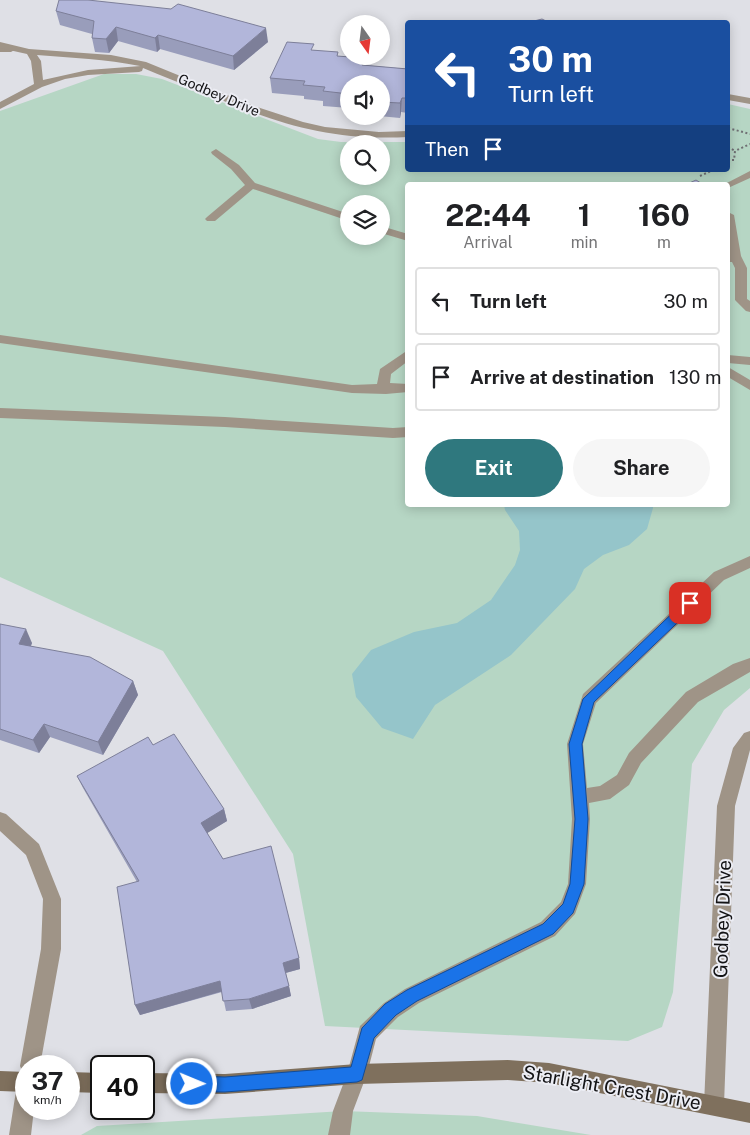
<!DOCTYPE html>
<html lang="en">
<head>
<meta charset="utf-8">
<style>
  body { margin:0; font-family:"Public Sans",sans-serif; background:#f6f6f6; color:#202124; height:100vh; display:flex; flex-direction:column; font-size:19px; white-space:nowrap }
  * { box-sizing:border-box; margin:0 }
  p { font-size:16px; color:#757577 }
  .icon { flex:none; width:28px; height:28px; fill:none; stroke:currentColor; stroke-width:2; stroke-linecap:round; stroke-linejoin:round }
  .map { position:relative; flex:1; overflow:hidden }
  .side { position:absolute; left:405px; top:182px; width:325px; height:325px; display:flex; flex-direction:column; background:#fff; border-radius:5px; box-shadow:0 2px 12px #0003 }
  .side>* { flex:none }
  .banner { position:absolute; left:405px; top:20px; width:325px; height:152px; border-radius:5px; box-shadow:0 2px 12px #0003; background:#1a4fa0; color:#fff; overflow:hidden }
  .needle { width:32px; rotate:166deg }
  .fabs { position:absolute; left:340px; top:15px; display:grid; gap:10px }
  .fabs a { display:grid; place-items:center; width:50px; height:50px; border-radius:50%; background:#fff; box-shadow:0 2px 12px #0003; font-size:25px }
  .speed { position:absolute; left:15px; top:1055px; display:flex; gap:10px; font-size:25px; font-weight:700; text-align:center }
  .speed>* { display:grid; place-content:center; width:65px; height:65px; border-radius:50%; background:#fff; box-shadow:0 2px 12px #0003; line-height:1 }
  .speed small { font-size:12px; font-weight:400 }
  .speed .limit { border:2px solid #111; border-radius:8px; background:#fff; color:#111 }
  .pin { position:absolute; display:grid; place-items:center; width:42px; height:42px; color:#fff; margin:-21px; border-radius:10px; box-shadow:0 2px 8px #0006 }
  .me { position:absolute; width:55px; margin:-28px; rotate:91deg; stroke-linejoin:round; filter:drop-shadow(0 0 4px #0008) }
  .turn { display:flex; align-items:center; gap:18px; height:105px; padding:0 20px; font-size:22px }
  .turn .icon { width:65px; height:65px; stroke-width:2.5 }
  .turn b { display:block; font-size:35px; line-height:42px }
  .then { display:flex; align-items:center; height:48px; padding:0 20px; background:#0003; gap:10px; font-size:19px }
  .eta { display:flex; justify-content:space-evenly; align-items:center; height:85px; text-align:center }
  .eta b { font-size:30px; font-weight:700; line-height:35px }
  .action { display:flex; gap:10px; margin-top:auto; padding:10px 20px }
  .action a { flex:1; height:58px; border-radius:30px; background:#2f787e; color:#fff; font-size:20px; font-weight:700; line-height:58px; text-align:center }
  .action a+a { background:#f6f6f6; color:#202124 }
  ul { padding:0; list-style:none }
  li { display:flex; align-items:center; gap:15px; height:68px; margin:0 10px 8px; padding:0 10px; border:2px solid #e0e0e0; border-radius:5px }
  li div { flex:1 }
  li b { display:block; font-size:19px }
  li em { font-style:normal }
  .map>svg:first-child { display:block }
  .green { fill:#b6d6c4; fill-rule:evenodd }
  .water { fill:#95c5ca }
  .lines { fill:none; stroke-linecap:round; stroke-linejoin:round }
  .path { stroke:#6f6f73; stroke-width:2; stroke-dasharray:2 2.5; stroke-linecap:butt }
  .lane { fill:#9f9487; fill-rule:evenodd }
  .street { fill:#9f9487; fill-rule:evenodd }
  .secondary { fill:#7f705d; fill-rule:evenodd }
  .wall { fill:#999dbb }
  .shaded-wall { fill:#7d7f99 }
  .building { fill:#b2b6da; stroke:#7d7f99 }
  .route { fill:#1a73e8; stroke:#114b97 }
  .labels { text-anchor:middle; stroke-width:4; stroke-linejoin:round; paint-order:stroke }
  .far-street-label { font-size:14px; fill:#131315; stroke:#ecedf4 }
  .near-street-label { font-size:19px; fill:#131315; stroke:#ecedf4 }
</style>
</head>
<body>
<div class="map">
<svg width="750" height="1135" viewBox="0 0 750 1135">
  <rect width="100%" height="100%" fill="#dfe0e6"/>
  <g class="green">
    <path d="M 104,74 L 136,74 L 162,79 L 318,139 L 341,142 L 407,142 L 408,170 L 728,170 L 728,104 L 750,109 L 750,688 L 724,710 L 692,764 L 673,992 L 662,1027 L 628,1041 L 325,1026 L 293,854 L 163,651 L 0,577 L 0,111 ZM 349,144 L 381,144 L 381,176 L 349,176 ZM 408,185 L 728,185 L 728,505 L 408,505 ZM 349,204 L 381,204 L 381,236 L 349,236 Z"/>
    <path d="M 343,1111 L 477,1116 L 591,1135 L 81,1135 L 97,1126 Z"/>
  </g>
  <path class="water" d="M 504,505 L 653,505 L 653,508 L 647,529 L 629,545 L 603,555 L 584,569 L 575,589 L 511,655 L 435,705 L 413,739 L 382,728 L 356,697 L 352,674 L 371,650 L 414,632 L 457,623 L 491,600 L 515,565 L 520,550 L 519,531 L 505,510 Z"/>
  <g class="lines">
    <g class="path">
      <path d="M 728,128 L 750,134"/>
      <path d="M 728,147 L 735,151"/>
      <path d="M 732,160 L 734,160 L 735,151 L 750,144"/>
      <path d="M 700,176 L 713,170"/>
    </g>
    <g class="lane">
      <path d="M 0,46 L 11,46 L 16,49 L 11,52 L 0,52 Z"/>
      <path d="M 216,149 L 239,165 L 255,183 L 349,214 L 349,221 L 253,189 L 215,221 L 207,221 L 205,219 L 207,217 L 245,185 L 231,169 L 212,154 L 211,152 Z"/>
      <path d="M 750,171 L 750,178 L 728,188 L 728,185 L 723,185 Z"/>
      <path d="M 728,212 L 734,215 L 741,256 L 747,268 L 747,299 L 750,301 L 750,312 L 746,311 L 735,300 L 735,268 L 732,262 L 728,262 Z"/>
      <path d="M 381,226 L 408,234 L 408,241 L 381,233 Z"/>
      <path d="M 0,335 L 352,385 L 377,384 L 380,369 L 408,350 L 408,361 L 391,374 L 390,383 L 408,384 L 408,392 L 386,394 L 352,393 L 0,343 Z"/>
      <path d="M 728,355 L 750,357 L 750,365 L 728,363 Z"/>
      <path d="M 728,367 L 750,380 L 750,390 L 728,377 Z"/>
      <path d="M 0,408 L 225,417 L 393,428 L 408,427 L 408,437 L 393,438 L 225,427 L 0,418 Z"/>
      <path d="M 750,556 L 750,568 L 724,580 L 596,703 L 583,744 L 587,788 L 600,786 L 617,775 L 629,753 L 686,692 L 733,664 L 750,658 L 750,672 L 698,702 L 641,763 L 629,785 L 610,799 L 589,803 L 590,819 L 586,884 L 575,914 L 555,936 L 419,1003 L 398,1017 L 376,1039 L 367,1074 L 353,1111 L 350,1135 L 328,1135 L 333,1111 L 347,1074 L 360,1026 L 384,1003 L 405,989 L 541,922 L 561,902 L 568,884 L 572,819 L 567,744 L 583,694 L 714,572 Z"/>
    </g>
    <g class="street">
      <path d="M 0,42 L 29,49 L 111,55 L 146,62 L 254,106 L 303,122 L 325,127 L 379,132 L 408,131 L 408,137 C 326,141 273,122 200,91 C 181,83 161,76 143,68 L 142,71 L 139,72 L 88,75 L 65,79 L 42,87 L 0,109 L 0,102 L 34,84 L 31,61 L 27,54 L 0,48 ZM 37,55 C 72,58 106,59 140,66 L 141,66 L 88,70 L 43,80 L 41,61 Z"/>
      <path d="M 728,94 L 750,98 L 750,104 L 728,100 Z"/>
      <path d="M 750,731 L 750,750 L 735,806 L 724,1105 L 721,1112 L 714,1115 L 707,1112 L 704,1105 L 717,806 L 733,748 L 744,733 Z"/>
      <path d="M 0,812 L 6,814 L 39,844 L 61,899 L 61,949 L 40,1066 L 26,1066 L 26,1075 L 23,1073 L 20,1066 L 41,949 L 43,899 L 26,855 L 0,831 Z"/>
      <path d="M 26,1081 L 26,1109 L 34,1109 L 31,1135 L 9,1135 L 16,1091 L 19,1084 Z"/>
    </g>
    <g class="secondary">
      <path d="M 508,1060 L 549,1063 L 750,1103 L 750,1123 L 549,1083 L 508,1080 L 357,1084 L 225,1094 L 144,1093 L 144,1073 L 225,1074 L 357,1064 Z"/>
      <path d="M 0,1071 L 26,1072 L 26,1092 L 0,1091 Z"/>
      <path d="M 69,1072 L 101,1073 L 101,1093 L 69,1092 Z"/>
    </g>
  </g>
  <g class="wall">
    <path d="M 56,11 L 268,42 L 234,70 L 160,49 L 157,52 L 118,41 L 109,53 L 95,52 L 92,38 L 92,34 L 60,25 Z"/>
    <path d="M 314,50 L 338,56 L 363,58 L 363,65 L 408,69 L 408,113 L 401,112 L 400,118 L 379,116 L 381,116 L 381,84 L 349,84 L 349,108 L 323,106 L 323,101 L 304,99 L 304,96 L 272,93 L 270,78 Z"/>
    <path d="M 0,624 L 32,643 L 31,646 L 133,681 L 138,695 L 103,755 L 50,737 L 39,753 L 0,740 Z"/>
    <path d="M 153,745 L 224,809 L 227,821 L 207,833 L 223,859 L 299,958 L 300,969 L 286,973 L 291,996 L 252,1009 L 226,1011 L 222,992 L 140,1015 L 135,1005 L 137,882 L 83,788 L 77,776 Z"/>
  </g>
  <g class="shaded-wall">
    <path d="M 116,27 L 118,41 L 109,53 L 106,39 Z"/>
    <path d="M 266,28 L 268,42 L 234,70 L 233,56 Z"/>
    <path d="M 158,35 L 160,49 L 157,52 L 155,38 Z"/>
    <path d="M 402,98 L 401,112 L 400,118 L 400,103 Z"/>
    <path d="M 26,629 L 32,643 L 25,658 L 19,644 Z"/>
    <path d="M 133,681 L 138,695 L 103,755 L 98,742 Z"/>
    <path d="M 44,724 L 50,737 L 39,753 L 33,740 Z"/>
    <path d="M 224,809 L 227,821 L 204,835 L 201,823 Z"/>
    <path d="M 299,958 L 300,969 L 285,973 L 283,963 Z"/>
    <path d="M 220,981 L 223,991 L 140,1015 L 135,1005 Z"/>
    <path d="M 289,986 L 291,996 L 252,1009 L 249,999 Z"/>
  </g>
  <g class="building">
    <path d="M 59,0 L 88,0 L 171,9 L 178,4 L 266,28 L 233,56 L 158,35 L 155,38 L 116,27 L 106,39 L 92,38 L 94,21 L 56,11 Z"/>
    <path d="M 542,19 L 548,22 L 530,22 Z"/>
    <path d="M 287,42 L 314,44 L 311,50 L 338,52 L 337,56 L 363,58 L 362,65 L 408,69 L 408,98 L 402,98 L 400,103 L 381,102 L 381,84 L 349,84 L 349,94 L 323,91 L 325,87 L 303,85 L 305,81 L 270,78 Z"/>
    <path d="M 696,180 L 704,185 L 685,185 Z"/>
    <path d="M 0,624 L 26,629 L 19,644 L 90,657 L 133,681 L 98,742 L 44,724 L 33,740 L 0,729 Z"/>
    <path d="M 174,734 L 224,809 L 201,823 L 223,859 L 271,846 L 299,958 L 283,963 L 289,986 L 249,999 L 223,1001 L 220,981 L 135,1005 L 117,887 L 139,881 L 77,776 L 148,737 L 153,745 Z"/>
  </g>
  <path class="route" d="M 690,599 L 694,600 L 696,603 L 694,607 L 594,702 L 582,744 L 588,819 L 584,884 L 573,913 L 553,934 L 417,1001 L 396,1015 L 374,1038 L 362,1080 L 357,1082 L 225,1092 L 192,1092 L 187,1090 L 185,1084 L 187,1078 L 192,1076 L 225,1077 L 351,1067 L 362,1028 L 385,1004 L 407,990 L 543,924 L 563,904 L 570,884 L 575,819 L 569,744 L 583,699 L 686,600 Z"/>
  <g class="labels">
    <g class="far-street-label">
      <text transform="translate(219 95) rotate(23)" y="5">Godbey Drive</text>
    </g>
    <g class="near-street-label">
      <text transform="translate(722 919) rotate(-88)" y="7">Godbey Drive</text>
      <text transform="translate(612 1087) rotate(10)" y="7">Starlight Crest Drive</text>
    </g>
  </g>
</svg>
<div class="fabs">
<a><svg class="needle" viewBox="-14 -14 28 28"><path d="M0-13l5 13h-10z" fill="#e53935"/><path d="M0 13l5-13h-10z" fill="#757577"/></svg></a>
<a><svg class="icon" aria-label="sound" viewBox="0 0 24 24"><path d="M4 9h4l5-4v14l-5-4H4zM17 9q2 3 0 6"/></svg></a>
<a><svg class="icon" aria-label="search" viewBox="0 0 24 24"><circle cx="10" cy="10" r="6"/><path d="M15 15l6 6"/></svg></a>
<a><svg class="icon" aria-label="layers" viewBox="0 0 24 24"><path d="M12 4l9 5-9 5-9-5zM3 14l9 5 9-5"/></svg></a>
</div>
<div class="speed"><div>37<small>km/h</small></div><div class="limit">40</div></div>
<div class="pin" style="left:690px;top:603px;background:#d93025"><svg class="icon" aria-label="arrive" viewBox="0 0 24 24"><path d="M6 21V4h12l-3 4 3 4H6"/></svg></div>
<svg class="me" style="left:192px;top:1084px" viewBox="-20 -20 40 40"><circle r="17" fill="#1a73e8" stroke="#fff" stroke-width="3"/><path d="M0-11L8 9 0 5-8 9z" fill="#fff"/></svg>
<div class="banner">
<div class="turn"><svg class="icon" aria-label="left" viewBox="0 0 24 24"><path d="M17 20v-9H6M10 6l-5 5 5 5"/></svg><div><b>30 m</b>Turn left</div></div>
<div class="then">Then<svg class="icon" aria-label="arrive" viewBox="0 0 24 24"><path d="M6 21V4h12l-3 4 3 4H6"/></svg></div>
</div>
<section class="side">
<div class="eta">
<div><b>22:44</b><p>Arrival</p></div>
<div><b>1</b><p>min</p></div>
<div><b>160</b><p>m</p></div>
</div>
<ul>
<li><svg class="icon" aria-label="left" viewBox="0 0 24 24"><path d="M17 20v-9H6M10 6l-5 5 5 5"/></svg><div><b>Turn left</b></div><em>30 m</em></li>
<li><svg class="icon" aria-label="arrive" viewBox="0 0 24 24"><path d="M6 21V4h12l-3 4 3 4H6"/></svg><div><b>Arrive at destination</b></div><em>130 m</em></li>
</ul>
<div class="action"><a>Exit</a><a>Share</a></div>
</section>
</div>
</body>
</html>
